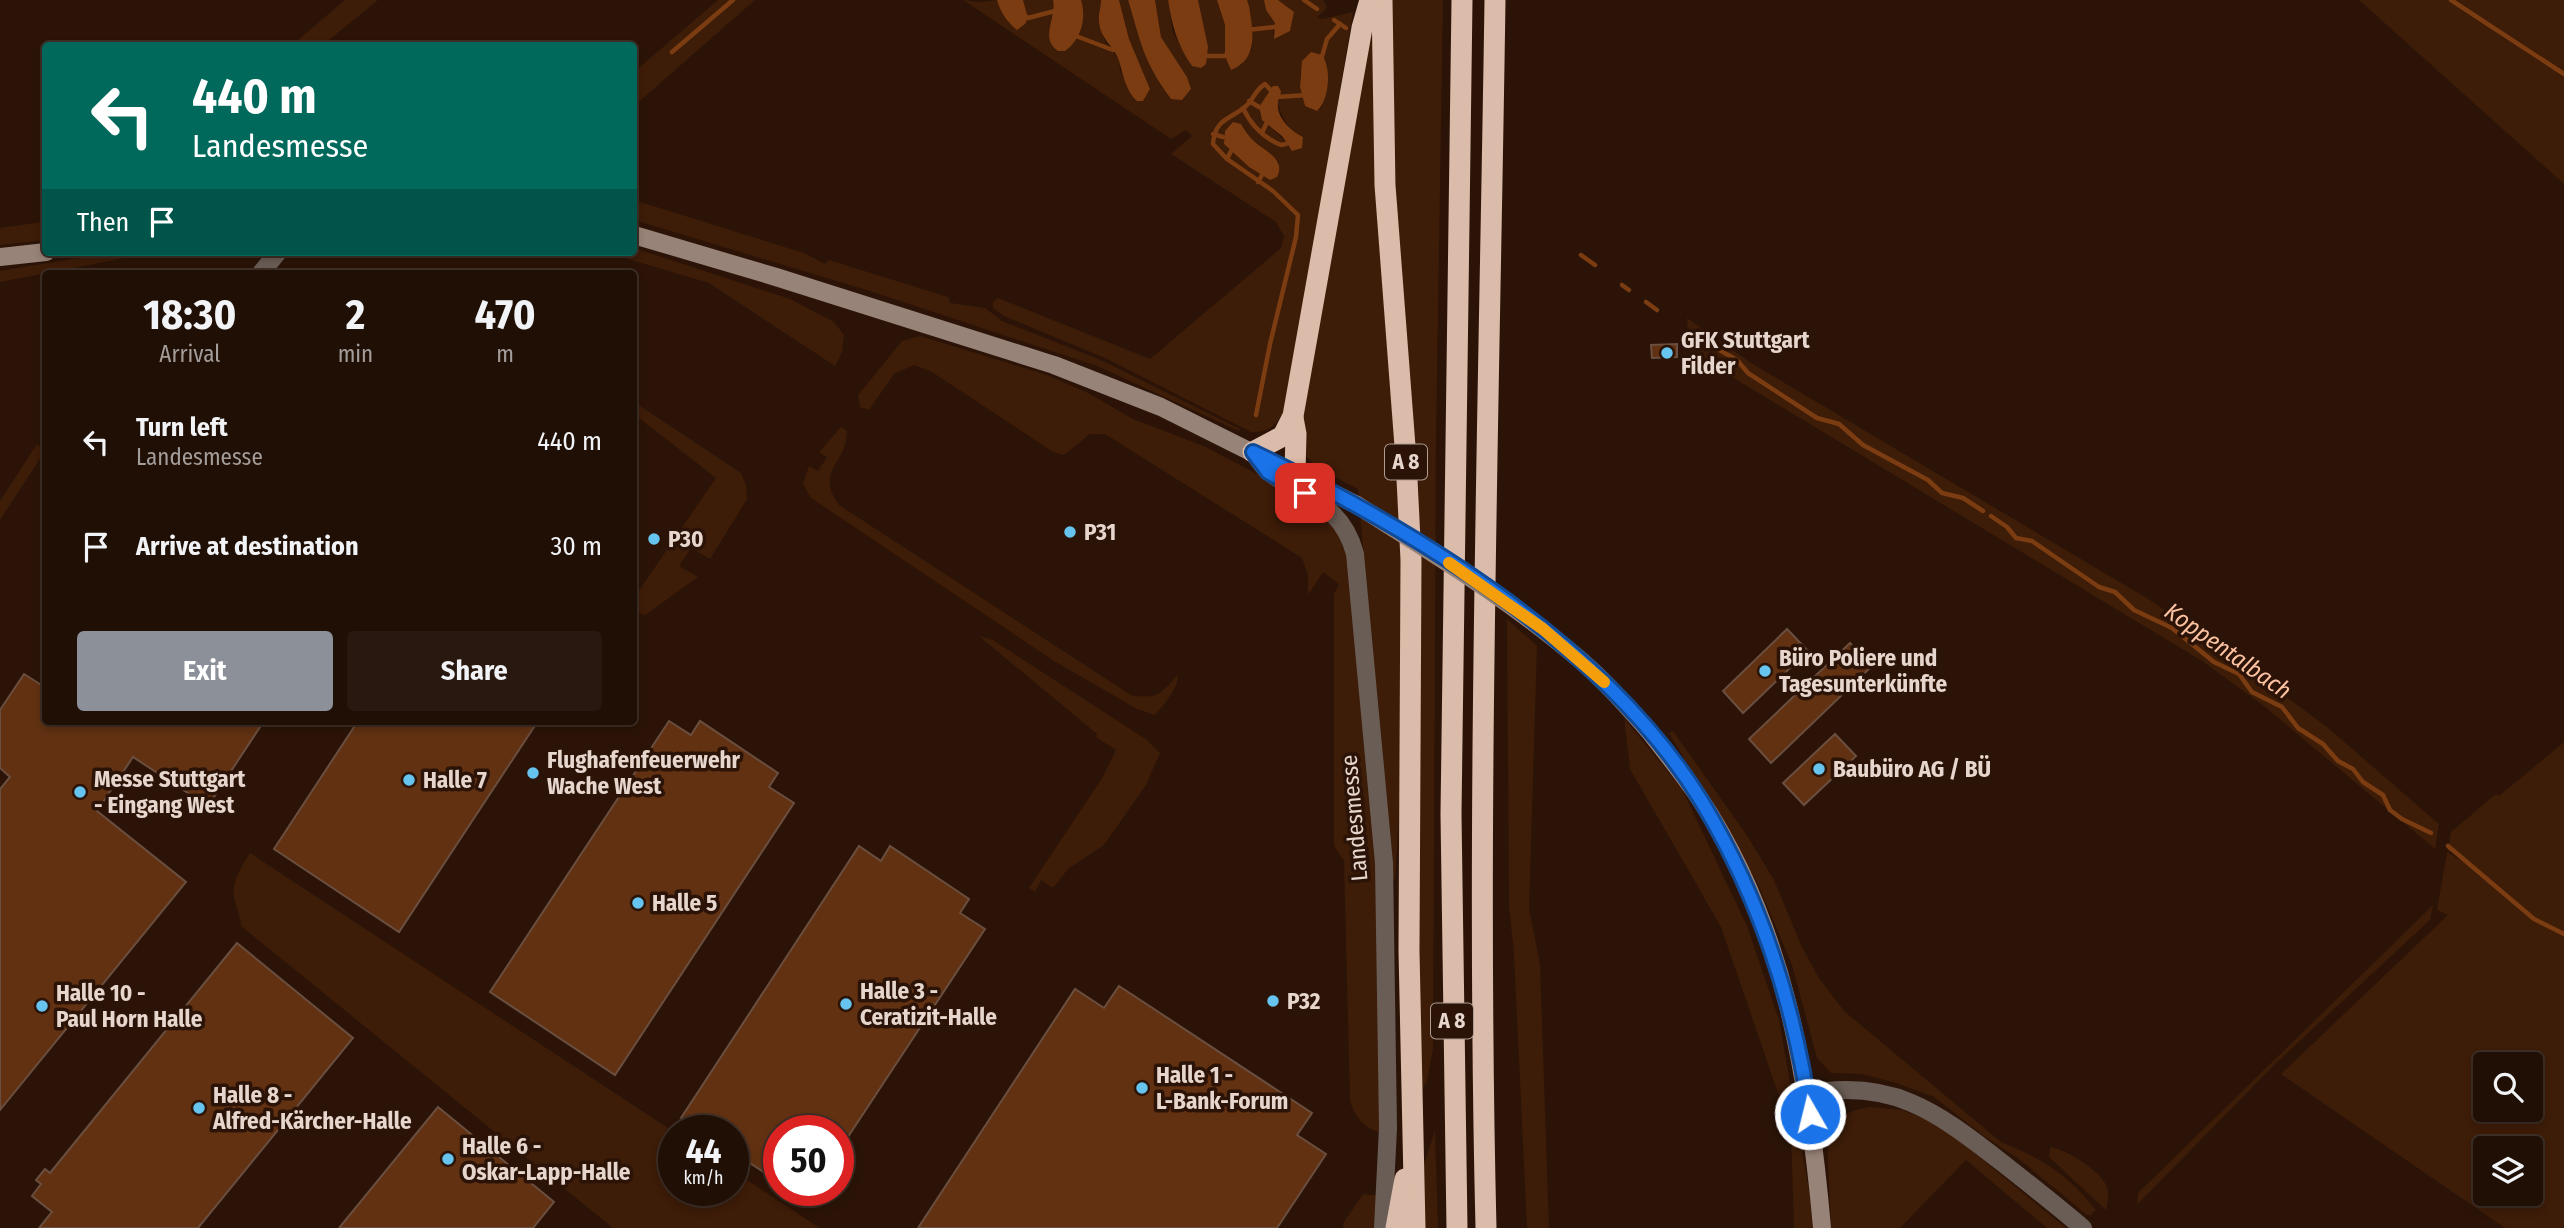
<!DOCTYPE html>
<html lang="en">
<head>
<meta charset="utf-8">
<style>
  body { margin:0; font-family:"Fira Sans Condensed",sans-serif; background:#28180f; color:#f1f3f6; height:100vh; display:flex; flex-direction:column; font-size:26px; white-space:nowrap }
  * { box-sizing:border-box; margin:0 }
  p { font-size:23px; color:#a29c9a }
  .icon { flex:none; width:38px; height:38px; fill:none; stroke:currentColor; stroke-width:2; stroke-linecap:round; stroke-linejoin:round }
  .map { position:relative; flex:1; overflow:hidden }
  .details { position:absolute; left:42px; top:270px; width:595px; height:455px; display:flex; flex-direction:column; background:#200f05; border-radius:7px; box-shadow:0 4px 10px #0003,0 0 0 2px #3d2f27 }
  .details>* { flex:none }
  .guide { position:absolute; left:42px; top:42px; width:595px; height:214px; border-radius:7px; box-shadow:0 4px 10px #0003,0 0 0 2px #3d2f27; background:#00695c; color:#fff; overflow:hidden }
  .fabs { position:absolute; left:2473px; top:1052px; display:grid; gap:14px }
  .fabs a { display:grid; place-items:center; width:70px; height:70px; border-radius:7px; background:#200f05; box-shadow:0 4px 10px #0003,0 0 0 2px #3d2f27; font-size:35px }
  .speed { position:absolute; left:658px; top:1115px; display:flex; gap:14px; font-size:35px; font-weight:700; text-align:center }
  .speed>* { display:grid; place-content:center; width:91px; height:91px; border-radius:50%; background:#200f05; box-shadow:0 4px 10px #0003,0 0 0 2px #3d2f27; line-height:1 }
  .speed small { font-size:18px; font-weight:400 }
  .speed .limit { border:10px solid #d22; background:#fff; color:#111 }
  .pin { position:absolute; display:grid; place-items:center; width:60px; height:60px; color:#fff; margin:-30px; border-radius:14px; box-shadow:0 4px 10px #0006 }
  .me { position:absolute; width:77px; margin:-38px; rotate:352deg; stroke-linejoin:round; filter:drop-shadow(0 0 5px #0008) }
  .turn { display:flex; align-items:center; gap:24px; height:147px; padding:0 35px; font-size:32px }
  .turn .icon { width:91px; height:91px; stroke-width:2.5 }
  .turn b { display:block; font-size:49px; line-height:60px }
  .then { display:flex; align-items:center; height:66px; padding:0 35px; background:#0003; gap:14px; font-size:26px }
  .eta { display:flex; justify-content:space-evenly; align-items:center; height:119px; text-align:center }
  .eta b { font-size:42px; font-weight:700; line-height:49px }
  .action { display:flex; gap:14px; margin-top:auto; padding:14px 35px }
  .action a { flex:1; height:80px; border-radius:7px; background:#8c9099; color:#fff; font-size:28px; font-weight:700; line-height:80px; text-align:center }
  .action a+a { background:#28180f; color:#f1f3f6 }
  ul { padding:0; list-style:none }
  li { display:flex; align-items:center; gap:21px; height:105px; padding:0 35px }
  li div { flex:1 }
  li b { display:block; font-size:26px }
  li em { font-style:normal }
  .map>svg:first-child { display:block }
  .green { fill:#3d1c08; fill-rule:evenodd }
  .water { fill:#7b3c11 }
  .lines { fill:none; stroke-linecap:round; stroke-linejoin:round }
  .stream { stroke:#7b3c11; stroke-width:4.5 }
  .building { fill:#613112; stroke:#6a4e3f; stroke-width:2 }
  .minor { stroke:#6a5d56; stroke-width:18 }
  .tertiary { stroke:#6a5d56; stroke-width:18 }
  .secondary { stroke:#988378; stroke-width:18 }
  .motorway { stroke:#dbbba9; stroke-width:21 }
  .secondary-bridge { stroke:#988378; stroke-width:18 }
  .route-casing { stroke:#114b97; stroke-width:18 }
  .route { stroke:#1a73e8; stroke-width:12 }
  .slow { stroke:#f59e0b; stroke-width:12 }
  .poi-dot { fill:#66c4ef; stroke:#2b1407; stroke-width:2.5 }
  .labels { text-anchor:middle; stroke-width:7; stroke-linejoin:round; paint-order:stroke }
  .shield { fill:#2b1407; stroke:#af9c92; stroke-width:2 }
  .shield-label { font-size:21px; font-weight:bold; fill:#e7d6cd }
  .poi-label { font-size:23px; font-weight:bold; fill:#e7d6cd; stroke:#2b1407; text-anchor:start }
  .street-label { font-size:23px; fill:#e7d6cd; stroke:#2b1407 }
  .water-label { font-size:24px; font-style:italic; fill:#fcc2a2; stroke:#2b1407 }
</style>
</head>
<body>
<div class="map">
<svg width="2564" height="1228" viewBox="0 0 2564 1228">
  <rect width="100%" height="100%" fill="#2b1407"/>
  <g class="green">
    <path d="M 345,0 L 378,0 L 323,45 L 292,45 Z"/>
    <path d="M 718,0 L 755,0 L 634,106 L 634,72 Z"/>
    <path d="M 963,0 L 979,2 L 997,0 L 1009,23 L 1027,18 L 1023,0 L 1053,0 L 1055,11 L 1051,20 L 1058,51 L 1065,51 C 1081,40 1087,18 1081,0 L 1101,0 L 1099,25 L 1105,41 L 1119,60 L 1120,70 L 1133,97 L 1143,101 L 1150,89 L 1129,39 L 1119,0 L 1128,0 C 1140,42 1145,62 1171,99 L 1187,77 L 1161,37 L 1155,0 L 1168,0 L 1173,33 L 1192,66 L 1205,64 L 1207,58 L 1198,0 L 1217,0 L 1225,25 L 1225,49 L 1241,66 L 1252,49 L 1247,0 L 1264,0 L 1266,10 L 1275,23 L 1273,34 L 1290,31 L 1294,12 L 1278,0 L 1323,0 L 1327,8 L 1317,17 L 1322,19 L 1353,12 L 1289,395 C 1282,416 1277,433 1251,432 L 1105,358 L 1004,316 L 993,308 L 993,302 L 998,298 L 1150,359 L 1281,248 L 1284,236 L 1276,222 L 1171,154 L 1192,136 L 1186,130 L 1171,139 ZM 1301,69 L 1327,88 L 1321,108 L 1317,111 L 1305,106 L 1300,87 ZM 1281,97 L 1278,103 C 1282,119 1288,130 1303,137 L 1302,148 L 1288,147 C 1281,132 1265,128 1259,112 ZM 1241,124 L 1251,138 L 1279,162 L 1270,180 L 1249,167 L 1224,144 Z"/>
    <path d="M 1391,0 L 1443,0 L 1436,435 L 1433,1049 L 1427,1081 L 1419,1095 L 1420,566 L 1418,475 L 1398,255 Z"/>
    <path d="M 2359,0 L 2564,0 L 2564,184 Z"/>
    <path d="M 1369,42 L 1372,43 C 1377,189 1391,335 1400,482 C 1407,614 1404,747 1395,879 L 1391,880 L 1358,489 C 1341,479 1301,465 1301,442 C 1300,429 1304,415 1305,403 Z"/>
    <path d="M 634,200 L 804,253 L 825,264 L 829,260 L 948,297 L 950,303 L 985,308 L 1002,321 L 1101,360 L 1240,429 L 1239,431 L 1097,366 L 873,292 L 634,220 Z"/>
    <path d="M 45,212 L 45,240 L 0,245 L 0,228 L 43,222 Z"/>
    <path d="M 634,248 L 790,299 L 834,322 L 844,335 L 842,352 L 835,366 L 709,283 L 608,253 L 634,252 Z"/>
    <path d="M 113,252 L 156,252 L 0,282 L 0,271 Z"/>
    <path d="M 1687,318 L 1751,363 L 2150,600 L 2217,645 L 2327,727 L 2439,824 L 2435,849 L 2264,706 L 2202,661 L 1689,351 Z"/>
    <path d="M 920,336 L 1047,375 L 1088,393 L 1133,419 L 1206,447 L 1319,507 L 1348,543 L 1378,867 L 1382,1132 C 1366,1131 1353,1115 1350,1100 L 1344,861 L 1334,846 L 1334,594 L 1339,584 L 1323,572 L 1308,595 L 1308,575 L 1302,558 L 1105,434 L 1090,434 L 1064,455 L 1053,452 L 932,372 L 914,365 L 894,374 L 869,410 L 860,407 L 858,395 L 902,341 Z"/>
    <path d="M 634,402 L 741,473 L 746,485 L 747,499 L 710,559 L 691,548 L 679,566 L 698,577 L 645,615 L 636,612 L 634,615 L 634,598 L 716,478 L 634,414 Z"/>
    <path d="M 841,427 L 847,431 C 847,464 814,471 839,505 L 1131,695 C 1157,700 1162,693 1178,674 C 1179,688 1164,705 1155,715 L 1137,709 L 1054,661 L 811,498 L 803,484 L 809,466 L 818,471 L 827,457 L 819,452 Z"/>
    <path d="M 37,444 L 45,451 L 0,520 L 0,501 Z"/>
    <path d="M 1507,619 L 1537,646 L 1529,909 L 1540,964 L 1549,1228 L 1527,1228 L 1514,954 L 1509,905 Z"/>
    <path d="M 979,636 L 993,640 L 1147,740 L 1160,753 L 1146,785 L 1104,845 L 1068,869 L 1053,888 L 1041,880 L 1035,892 L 1029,888 L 1101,780 L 1116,750 L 1096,737 L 1097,734 Z"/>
    <path d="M 1624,718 L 1682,789 L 1747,926 L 1779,1020 L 1811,1202 L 1812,1228 L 1794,1228 L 1791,1131 L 1721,927 L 1630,769 Z"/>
    <path d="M 1673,731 L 1746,834 L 1774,880 L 1802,947 L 1819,978 L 1844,1011 L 2001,1142 C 2043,1159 2067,1174 2096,1210 L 2091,1215 L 2087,1215 L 2019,1159 L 1984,1136 L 1934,1097 L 1896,1083 L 1862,1074 L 1831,1073 L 1817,1058 L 1792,965 L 1757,882 L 1669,733 Z"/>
    <path d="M 2564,742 L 2564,1228 L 2505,1228 L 2281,1074 L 2448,915 L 2437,910 L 2447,852 L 2469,865 L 2448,850 L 2451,832 L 2496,794 L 2499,796 ZM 2485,1064 L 2530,1064 L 2530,1110 L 2485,1110 ZM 2485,1148 L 2530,1148 L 2530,1194 L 2485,1194 Z"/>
    <path d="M 250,853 L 674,1132 L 674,1190 L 733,1190 L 733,1171 L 820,1228 L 613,1228 L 241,926 C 240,912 236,909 234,897 C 231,883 242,865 250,853 Z"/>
    <path d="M 2433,905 L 2430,920 L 2275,1064 L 2137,1205 L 2138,1193 Z"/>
    <path d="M 1870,1107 L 1902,1110 L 1939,1124 L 2066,1228 L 2047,1228 L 1966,1160 L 1900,1228 L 1831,1228 L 1827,1136 C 1837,1115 1849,1111 1870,1107 Z"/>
    <path d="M 1435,1130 L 1438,1228 L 1425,1228 L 1423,1168 Z"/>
    <path d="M 2050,1147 C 2067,1150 2096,1168 2105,1183 C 2110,1191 2108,1201 2106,1210 L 2049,1157 Z"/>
    <path d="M 1363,1194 L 1381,1196 L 1379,1228 L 1343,1228 L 1344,1222 Z"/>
  </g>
  <g class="water">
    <path d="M 997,0 L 1023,0 L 1028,18 L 1025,24 L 1017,30 C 1006,21 1001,13 997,0 Z"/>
    <path d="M 1053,0 L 1081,0 C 1087,18 1081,40 1065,51 L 1058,51 C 1039,38 1057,18 1053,0 Z"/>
    <path d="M 1101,0 L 1119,0 L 1129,39 L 1150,89 L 1143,101 L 1137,101 C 1126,92 1123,74 1119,61 C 1115,47 1100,39 1099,22 C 1098,15 1101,7 1101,0 Z"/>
    <path d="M 1128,0 L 1155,0 L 1161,37 L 1187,77 L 1191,89 L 1182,100 L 1171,99 C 1143,61 1141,43 1128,0 Z"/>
    <path d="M 1168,0 L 1198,0 L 1208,47 L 1206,64 L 1201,68 L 1192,66 C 1177,45 1172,25 1168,0 Z"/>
    <path d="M 1217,0 L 1247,0 L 1249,6 C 1253,31 1259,59 1231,70 L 1225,56 L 1225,25 Z"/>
    <path d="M 1264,0 L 1278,0 L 1294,12 L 1290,31 L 1274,39 L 1275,23 L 1266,10 Z"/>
    <path d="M 1311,52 L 1322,55 C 1332,69 1329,100 1317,111 L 1305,106 L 1300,87 L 1302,61 Z"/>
    <path d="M 1273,86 L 1278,86 L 1281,91 C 1281,95 1278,99 1278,103 C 1276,118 1292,132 1303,137 L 1302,148 L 1292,151 L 1282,136 L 1262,120 L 1259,107 Z"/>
    <path d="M 1233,122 L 1241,124 C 1245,130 1249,137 1255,142 C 1266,152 1286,159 1277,177 L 1270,180 L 1249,167 L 1224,144 L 1225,131 Z"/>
  </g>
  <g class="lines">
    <g class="stream">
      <path d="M 1304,0 L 1317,9"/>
      <path d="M 2451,0 L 2564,74"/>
      <path d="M 1023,15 L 1028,18 L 1055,11 L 1057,13"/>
      <path d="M 1334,20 L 1346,28"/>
      <path d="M 1247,30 L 1275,27 L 1279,23"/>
      <path d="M 1076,36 L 1113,50"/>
      <path d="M 672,52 L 733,0"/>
      <path d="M 1204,56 L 1225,56 L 1228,52"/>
      <path d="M 1321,60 L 1327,39 L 1340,24"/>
      <path d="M 1249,101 L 1259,107"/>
      <path d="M 1243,108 C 1251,125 1264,138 1281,145 L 1286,144"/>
      <path d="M 1262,133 L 1266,124"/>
      <path d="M 1213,134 L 1223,137"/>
      <path d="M 1227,159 L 1231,151"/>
      <path d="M 1258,182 L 1262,175"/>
      <path d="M 1581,255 L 1595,265"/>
      <path d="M 1622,285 L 1629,290"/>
      <path d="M 1646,302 L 1657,310"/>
      <path d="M 1691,334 L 1737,360 L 1748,373 L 1817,418 L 1839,424 L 1863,445 L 1928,480 L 1942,493 L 1963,498 L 1983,511"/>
      <path d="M 1256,415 L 1270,344 L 1296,237 L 1298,215 L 1273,191 L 1227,159 L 1213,144 C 1215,118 1230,120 1246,106 C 1254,99 1255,90 1265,84 L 1277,97 L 1307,95"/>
      <path d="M 1991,516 L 2007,527 L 2016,538 L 2032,541 L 2099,587 L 2115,592 L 2134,610 L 2172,628 L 2214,662 L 2239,674 L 2252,692 L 2282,707 L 2298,728 L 2323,744 L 2338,761 L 2353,769 L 2363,782 L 2383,795 L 2390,810 L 2402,819 L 2431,833"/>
      <path d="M 2448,846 L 2534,919 L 2564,934"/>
    </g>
  </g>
  <g class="building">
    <path d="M 1677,344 L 1677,357 L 1652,358 L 1651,345 Z"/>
    <path d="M 1787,629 L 1808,651 L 1743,713 L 1723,691 Z"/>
    <path d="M 1850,643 L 1872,666 L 1771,763 L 1749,739 Z"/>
    <path d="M 24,674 L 46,688 L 46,721 L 264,721 L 208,806 L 133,757 L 97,811 L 186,882 L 0,1110 L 0,789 L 10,777 L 0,768 L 0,710 Z"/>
    <path d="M 358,721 L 538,721 L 399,932 L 274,849 Z"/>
    <path d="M 669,721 L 691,735 L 700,721 L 778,773 L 769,787 L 794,803 L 615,1075 L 490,992 Z"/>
    <path d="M 1835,734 L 1856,756 L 1804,805 L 1783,783 Z"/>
    <path d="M 859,846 L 881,861 L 890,846 L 969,899 L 960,913 L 985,929 L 838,1152 L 838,1130 L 779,1130 L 779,1182 L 733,1152 L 733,1130 L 700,1130 L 681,1118 Z"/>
    <path d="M 237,943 L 353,1038 L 198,1228 L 39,1228 L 52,1212 L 32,1196 L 41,1184 L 36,1180 L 45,1169 L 50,1173 Z"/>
    <path d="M 1119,986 L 1312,1113 L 1297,1135 L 1326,1154 L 1277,1228 L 918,1228 L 1075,989 L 1104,1008 Z"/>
    <path d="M 438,1107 L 554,1202 L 533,1228 L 339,1228 Z"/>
  </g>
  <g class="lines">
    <g class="minor">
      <path d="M 261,273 L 278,252"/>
      <path d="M 1253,452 C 1258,459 1263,468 1270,473 C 1307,500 1342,504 1355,554 L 1384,863 L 1388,1128 L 1383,1228"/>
    </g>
    <path class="tertiary" d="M 1807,1094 C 1891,1078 1936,1111 2000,1161 C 2028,1183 2056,1205 2083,1228"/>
    <g class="secondary">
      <path d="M 634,235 L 776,277 L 1054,365 L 1161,407 L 1357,505"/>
      <path d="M 0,257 L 46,252"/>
      <path d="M 1649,731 C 1666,753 1684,775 1700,799 C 1785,927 1809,1079 1822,1228"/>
    </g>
    <g class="motorway">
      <path d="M 1382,0 L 1385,185 L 1406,459 L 1411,560 L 1409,951 L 1415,1228"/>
      <path d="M 1293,418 L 1296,434 L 1295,472"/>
      <path d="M 1253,452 L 1283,436 L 1293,416 L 1362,28 L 1370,0"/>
      <path d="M 1396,1228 L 1405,1179"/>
      <path d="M 1457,1228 L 1451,814 L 1462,0"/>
      <path d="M 1486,1228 C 1476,819 1489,409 1495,0"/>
    </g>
    <path class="secondary-bridge" d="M 1357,505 C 1432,553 1509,599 1578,658 C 1604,680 1626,705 1649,731"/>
  </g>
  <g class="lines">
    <g class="route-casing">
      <path id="route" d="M 1305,493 L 1268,472 L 1253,452 C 1415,530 1606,645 1702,802 C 1760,898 1794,1003 1810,1114"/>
    </g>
    <use href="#route" class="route"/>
    <path class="slow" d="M 1449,563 L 1543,629 L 1604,682"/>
  </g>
  <g class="poi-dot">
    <circle cx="1667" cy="353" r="7"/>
    <circle cx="1070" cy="532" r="7"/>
    <circle cx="654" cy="539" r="7"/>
    <circle cx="1765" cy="671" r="7"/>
    <circle cx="1819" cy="769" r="7"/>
    <circle cx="533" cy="773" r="7"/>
    <circle cx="409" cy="780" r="7"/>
    <circle cx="80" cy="792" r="7"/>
    <circle cx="638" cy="903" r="7"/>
    <circle cx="1273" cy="1001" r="7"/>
    <circle cx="846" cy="1004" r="7"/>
    <circle cx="42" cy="1006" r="7"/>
    <circle cx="1142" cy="1088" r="7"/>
    <circle cx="199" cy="1108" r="7"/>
    <circle cx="448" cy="1159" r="7"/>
  </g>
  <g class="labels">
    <g class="shield">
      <rect x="1385" y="444.5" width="42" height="35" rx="5"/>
      <rect x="1431" y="1003.5" width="42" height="35" rx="5"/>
    </g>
    <g class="shield-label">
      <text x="1406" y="469">A 8</text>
      <text x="1452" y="1028">A 8</text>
    </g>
    <g class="poi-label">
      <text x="1681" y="348">GFK Stuttgart<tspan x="1681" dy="26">Filder</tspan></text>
      <text x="1084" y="540">P31</text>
      <text x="668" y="547">P30</text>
      <text x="1779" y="666">Büro Poliere und<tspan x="1779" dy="26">Tagesunterkünfte</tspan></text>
      <text x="547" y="768">Flughafenfeuerwehr<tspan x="547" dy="26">Wache West</tspan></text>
      <text x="1833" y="777">Baubüro AG / BÜ</text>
      <text x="94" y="787">Messe Stuttgart<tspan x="94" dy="26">- Eingang West</tspan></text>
      <text x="423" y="788">Halle 7</text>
      <text x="652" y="911">Halle 5</text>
      <text x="860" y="999">Halle 3 -<tspan x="860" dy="26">Ceratizit-Halle</tspan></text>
      <text x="56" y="1001">Halle 10 -<tspan x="56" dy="26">Paul Horn Halle</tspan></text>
      <text x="1287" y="1009">P32</text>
      <text x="1156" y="1083">Halle 1 -<tspan x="1156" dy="26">L-Bank-Forum</tspan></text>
      <text x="213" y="1103">Halle 8 -<tspan x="213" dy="26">Alfred-Kärcher-Halle</tspan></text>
      <text x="462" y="1154">Halle 6 -<tspan x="462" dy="26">Oskar-Lapp-Halle</tspan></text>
    </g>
    <g class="street-label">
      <text transform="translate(1354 818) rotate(-95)" y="8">Landesmesse</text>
    </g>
    <g class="water-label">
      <text transform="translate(2228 651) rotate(35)" y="8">Koppentalbach</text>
    </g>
  </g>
</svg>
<div class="fabs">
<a><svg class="icon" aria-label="search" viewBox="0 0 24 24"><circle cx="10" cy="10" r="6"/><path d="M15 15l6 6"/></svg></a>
<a><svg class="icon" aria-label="layers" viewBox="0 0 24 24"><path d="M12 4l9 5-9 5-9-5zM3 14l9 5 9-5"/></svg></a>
</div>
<div class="speed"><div>44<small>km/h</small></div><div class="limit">50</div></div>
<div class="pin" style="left:1305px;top:493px;background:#d93025"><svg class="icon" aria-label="arrive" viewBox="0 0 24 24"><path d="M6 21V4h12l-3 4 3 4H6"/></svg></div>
<svg class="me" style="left:1810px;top:1114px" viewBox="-20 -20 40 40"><circle r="17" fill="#1a73e8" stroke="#fff" stroke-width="3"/><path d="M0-11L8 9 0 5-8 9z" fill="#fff"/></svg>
<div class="guide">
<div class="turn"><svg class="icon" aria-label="left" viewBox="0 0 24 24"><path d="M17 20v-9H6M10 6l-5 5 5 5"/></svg><div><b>440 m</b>Landesmesse</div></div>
<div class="then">Then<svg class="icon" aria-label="arrive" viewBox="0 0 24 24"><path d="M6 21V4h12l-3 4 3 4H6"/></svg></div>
</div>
<section class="details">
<div class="eta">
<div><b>18:30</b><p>Arrival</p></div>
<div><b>2</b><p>min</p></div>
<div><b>470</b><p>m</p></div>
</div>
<ul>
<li><svg class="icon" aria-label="left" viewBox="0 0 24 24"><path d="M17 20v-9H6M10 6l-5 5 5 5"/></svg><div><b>Turn left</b><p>Landesmesse</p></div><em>440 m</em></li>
<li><svg class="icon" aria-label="arrive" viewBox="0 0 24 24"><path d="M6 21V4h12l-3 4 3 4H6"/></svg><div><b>Arrive at destination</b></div><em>30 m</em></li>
</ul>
<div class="action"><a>Exit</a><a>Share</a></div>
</section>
</div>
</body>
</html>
